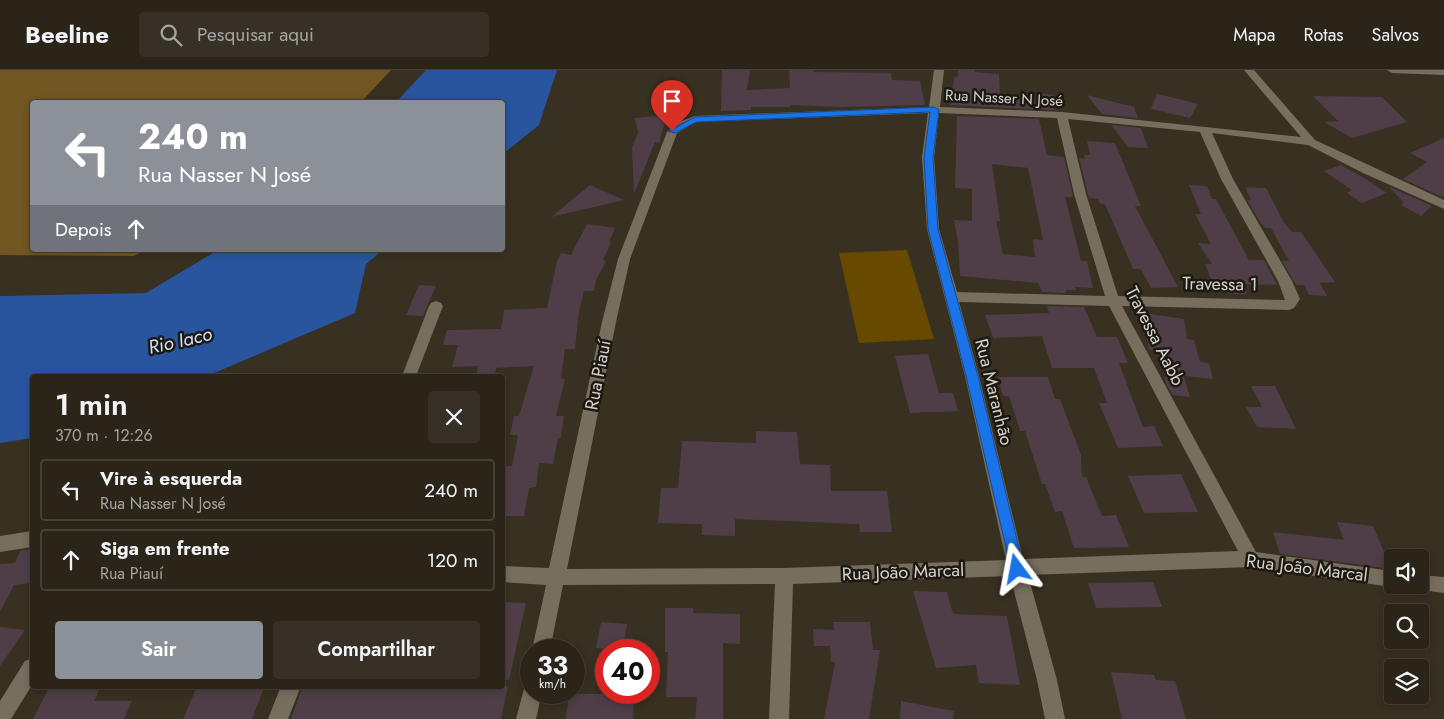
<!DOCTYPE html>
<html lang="pt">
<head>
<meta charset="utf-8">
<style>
  body { margin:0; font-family:Jost,sans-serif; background:#363026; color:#f1f3f6; height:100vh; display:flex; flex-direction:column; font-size:19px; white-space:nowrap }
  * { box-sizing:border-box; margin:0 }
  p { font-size:16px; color:#a5a4a2 }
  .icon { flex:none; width:28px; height:28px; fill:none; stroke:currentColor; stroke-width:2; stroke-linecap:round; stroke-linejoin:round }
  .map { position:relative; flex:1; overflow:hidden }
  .side { position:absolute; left:30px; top:304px; width:475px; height:315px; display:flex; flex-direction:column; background:#2a2419; border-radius:5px; box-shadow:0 2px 8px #0003,0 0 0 1px #464138 }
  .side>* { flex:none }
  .banner { position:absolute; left:30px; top:30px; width:475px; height:152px; border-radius:5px; box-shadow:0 2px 8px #0003,0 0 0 1px #464138; background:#8c9099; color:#fff; overflow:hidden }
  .tools { position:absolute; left:1384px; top:479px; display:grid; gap:10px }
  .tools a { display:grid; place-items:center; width:45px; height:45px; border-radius:5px; background:#2a2419; box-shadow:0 2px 8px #0003,0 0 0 1px #464138; font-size:25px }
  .speed { position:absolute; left:520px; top:569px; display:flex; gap:10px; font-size:25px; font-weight:700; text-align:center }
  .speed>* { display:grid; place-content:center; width:65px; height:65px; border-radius:50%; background:#2a2419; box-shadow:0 2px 8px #0003,0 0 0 1px #464138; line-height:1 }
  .speed small { font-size:12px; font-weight:400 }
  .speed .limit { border:8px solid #d22; background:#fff; color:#111 }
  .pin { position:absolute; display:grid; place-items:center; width:42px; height:42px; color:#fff; margin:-51px -21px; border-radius:50% 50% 50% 0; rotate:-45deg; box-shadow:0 0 5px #0007 }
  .pin .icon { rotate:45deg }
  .me { position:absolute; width:55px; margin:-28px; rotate:347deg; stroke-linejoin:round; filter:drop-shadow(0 0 4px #0008) }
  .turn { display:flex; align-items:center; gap:18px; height:105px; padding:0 25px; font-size:22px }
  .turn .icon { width:65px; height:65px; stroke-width:2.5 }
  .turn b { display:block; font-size:35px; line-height:42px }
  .then { display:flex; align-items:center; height:48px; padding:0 25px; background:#0003; gap:10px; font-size:19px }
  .round { display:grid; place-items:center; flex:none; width:52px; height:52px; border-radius:5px; background:#363026 }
  .head { display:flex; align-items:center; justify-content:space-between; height:85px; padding:0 25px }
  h1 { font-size:30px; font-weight:600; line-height:38px }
  .primary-button { display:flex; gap:10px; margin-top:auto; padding:10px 25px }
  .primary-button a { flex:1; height:58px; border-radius:5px; background:#8c9099; color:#fff; font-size:20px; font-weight:600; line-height:58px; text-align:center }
  .primary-button a+a { background:#363026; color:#f1f3f6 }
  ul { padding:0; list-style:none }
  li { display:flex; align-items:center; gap:15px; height:62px; margin:0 10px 8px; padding:0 15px; border:2px solid #464138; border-radius:5px }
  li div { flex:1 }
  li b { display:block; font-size:19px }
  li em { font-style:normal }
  header { display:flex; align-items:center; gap:30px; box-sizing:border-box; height:70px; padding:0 25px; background:#2a2419; border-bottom:1px solid #464138 }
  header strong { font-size:24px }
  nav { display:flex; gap:28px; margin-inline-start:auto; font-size:18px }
  .search { width:350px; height:45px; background:#363026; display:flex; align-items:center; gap:12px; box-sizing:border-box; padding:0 18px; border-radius:5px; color:#a5a4a2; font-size:19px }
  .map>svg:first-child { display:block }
  .green { fill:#674900 }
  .forest { fill:#715622 }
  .water { fill:#29559e }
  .building { fill:#4f3e47; fill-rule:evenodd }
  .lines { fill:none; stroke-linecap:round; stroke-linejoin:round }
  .minor { fill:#776e5d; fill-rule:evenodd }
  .route { fill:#1a73e8; stroke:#114b97 }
  .labels { text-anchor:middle; stroke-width:5; stroke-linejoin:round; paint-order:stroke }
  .far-street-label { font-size:15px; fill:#d7d2c9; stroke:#1c1812 }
  .street-label { font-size:18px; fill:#d7d2c9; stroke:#1c1812 }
  .water-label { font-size:19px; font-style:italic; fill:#d3e0f5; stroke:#1c1812 }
</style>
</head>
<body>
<header>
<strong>Beeline</strong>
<div class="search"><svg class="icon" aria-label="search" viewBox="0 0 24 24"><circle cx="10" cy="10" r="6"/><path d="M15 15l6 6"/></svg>Pesquisar aqui</div>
<nav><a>Mapa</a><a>Rotas</a><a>Salvos</a></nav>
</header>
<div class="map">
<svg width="1444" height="649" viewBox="0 0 1444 649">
  <rect width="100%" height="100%" fill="#383021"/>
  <path class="green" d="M 907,180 L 934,269 L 859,273 L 839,183 Z"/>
  <path class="forest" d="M 0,0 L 391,0 L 361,32 L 32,32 L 32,180 L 145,180 L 134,186 L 0,185 Z"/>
  <g class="water">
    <path d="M 426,0 L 557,0 L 539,55 L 503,84 L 502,32 L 396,32 Z"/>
    <path d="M 218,180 L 383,180 L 366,194 L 355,243 L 207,306 L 32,306 L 32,368 L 0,373 L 0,226 L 146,223 Z"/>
  </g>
  <g class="building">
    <path d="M 722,0 L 750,0 L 747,20 L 790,18 L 789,0 L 814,0 L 813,2 L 891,3 L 892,10 L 920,11 L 925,35 L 841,37 L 790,35 L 790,37 L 751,37 L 751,40 L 721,41 Z"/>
    <path d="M 958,0 L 975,0 L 975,2 L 999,4 L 1000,25 L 1034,29 L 1036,39 L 950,35 L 954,7 L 958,7 Z"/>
    <path d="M 1038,23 L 1054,25 L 1054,40 L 1038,39 Z"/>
    <path d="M 1157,24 L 1183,30 L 1198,34 L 1190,48 L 1151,39 Z"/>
    <path d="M 1087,25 L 1134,37 L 1138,48 L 1102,44 Z"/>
    <path d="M 1313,26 L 1382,27 L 1407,52 L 1352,68 L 1324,52 L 1338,51 Z"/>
    <path d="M 667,45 L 659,73 L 655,72 L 634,124 L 632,77 L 638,63 L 635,48 Z"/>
    <path d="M 957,46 L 1039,49 L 1047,85 L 1064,87 L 1073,127 L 1065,127 L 1081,191 L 1087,191 L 1093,218 L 1075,217 L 1076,220 L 1066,220 L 1066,223 L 1042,222 L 1038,213 L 960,206 L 958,171 L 954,150 L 972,151 L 972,119 L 955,118 ZM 992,94 L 1028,98 L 1043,170 L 1033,169 L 1035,187 L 1003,184 L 996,151 L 1000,151 Z"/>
    <path d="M 1111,55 L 1141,58 L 1148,78 L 1128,77 Z"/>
    <path d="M 1444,68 L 1444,125 L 1442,127 L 1403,109 L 1427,92 L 1410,83 Z"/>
    <path d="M 1087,71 L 1115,73 L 1141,136 L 1135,136 L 1178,217 L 1151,218 L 1141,199 L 1133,199 L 1105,134 L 1100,134 L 1098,129 L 1089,128 L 1079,88 L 1085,89 L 1084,85 L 1090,85 Z"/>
    <path d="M 1341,95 L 1364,108 L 1387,123 L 1362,133 L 1347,123 L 1352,120 L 1324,101 Z"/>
    <path d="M 590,115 L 624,130 L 551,147 Z"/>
    <path d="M 1189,115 L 1207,116 L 1212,129 L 1216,129 L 1249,190 L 1264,190 L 1277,215 L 1243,214 L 1247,225 L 1216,222 L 1205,194 L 1212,194 L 1198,173 L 1211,174 L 1195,144 L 1201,144 Z"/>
    <path d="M 1245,117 L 1266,118 L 1283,151 L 1292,162 L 1301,162 L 1335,212 L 1320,213 L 1327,226 L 1309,225 L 1304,215 L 1296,215 L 1282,191 L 1289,191 L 1271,158 L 1265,158 L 1261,153 L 1247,130 L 1251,130 Z"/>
    <path d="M 1390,118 L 1390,117 L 1432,136 L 1421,146 L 1401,135 L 1404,132 Z"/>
    <path d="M 587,154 L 615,158 L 609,172 L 611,173 L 603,190 L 606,191 L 596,210 L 594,221 L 584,221 L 579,241 L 575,279 L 565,279 L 561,308 L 565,309 L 556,346 L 564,346 L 561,368 L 558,368 L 553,394 L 539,393 L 536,417 L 529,418 L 524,446 L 502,446 L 502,396 L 512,396 L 518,365 L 510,365 L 514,346 L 519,346 L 534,296 L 496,298 L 495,306 L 476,306 L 478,296 L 452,297 L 458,275 L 443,275 L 447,260 L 501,259 L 504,240 L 547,238 L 557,191 L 561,183 L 571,185 Z"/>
    <path d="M 419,215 L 436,216 L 423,246 L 406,245 Z"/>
    <path d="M 1047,236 L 1084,237 L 1097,267 L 1117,267 L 1128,293 L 1119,293 L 1143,357 L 1154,356 L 1163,376 L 1118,378 L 1099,333 L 1107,333 L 1094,298 L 1052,298 L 1042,266 L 993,268 L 985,245 L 1049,243 Z"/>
    <path d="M 1150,244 L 1184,249 L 1187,269 L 1194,270 L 1200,292 L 1209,293 L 1213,309 L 1184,306 L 1190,327 L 1173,325 L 1167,316 L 1158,281 L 1149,280 L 1146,263 L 1153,264 Z"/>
    <path d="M 928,284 L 939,323 L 953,323 L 958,341 L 910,343 L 895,286 Z"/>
    <path d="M 998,307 L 1048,307 L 1055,329 L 1060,329 L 1081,385 L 1082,407 L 1086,407 L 1102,446 L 1116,445 L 1129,477 L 1074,478 L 1062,441 L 1055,442 L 1045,414 L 1042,414 L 1025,361 L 1020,361 L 1009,326 L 1003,326 Z"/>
    <path d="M 1251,316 L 1275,316 L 1296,359 L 1257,357 L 1246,337 L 1262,337 Z"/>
    <path d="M 756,361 L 797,362 L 800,394 L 830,395 L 831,421 L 887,421 L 892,462 L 860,462 L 859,454 L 735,449 L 735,466 L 702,465 L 702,454 L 658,453 L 661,418 L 678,418 L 682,371 L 756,373 Z"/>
    <path d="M 1181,404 L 1198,442 L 1144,443 L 1128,406 Z"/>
    <path d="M 1337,452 L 1373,456 L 1384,482 L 1420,487 L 1427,504 L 1420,503 L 1420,488 L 1392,488 L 1392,499 L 1280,484 L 1273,462 L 1344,470 Z"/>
    <path d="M 32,479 L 32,513 L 14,515 L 0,542 L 0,494 L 15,493 L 20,481 Z"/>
    <path d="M 1153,512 L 1162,537 L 1096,538 L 1088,513 Z"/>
    <path d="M 913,521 L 947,522 L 953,544 L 1007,546 L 1020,615 L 979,613 L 976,595 L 936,598 Z"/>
    <path d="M 502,532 L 526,533 L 509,610 L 502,609 Z"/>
    <path d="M 665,538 L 693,538 L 694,543 L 740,544 L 740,574 L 723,573 L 723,649 L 695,649 L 697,627 L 666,627 L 668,582 L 665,582 Z"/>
    <path d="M 601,552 L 627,554 L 623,580 L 596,578 Z"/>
    <path d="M 833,552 L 870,552 L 873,580 L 880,580 L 869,649 L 824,649 L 835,592 L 831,592 L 830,576 L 814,576 L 813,559 L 834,560 Z"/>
    <path d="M 0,557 L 25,560 L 0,596 Z"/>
    <path d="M 1111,602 L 1154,605 L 1156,610 L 1175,611 L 1186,649 L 1122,649 Z"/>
    <path d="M 50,616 L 101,616 L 94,631 L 132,631 L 124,649 L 33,649 Z"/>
    <path d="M 303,616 L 508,616 L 501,649 L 291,649 Z"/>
    <path d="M 243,617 L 264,618 L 252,649 L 183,649 L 196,619 L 241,620 Z"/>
    <path d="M 569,624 L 634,624 L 633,649 L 566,649 Z"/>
    <path d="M 901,631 L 954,641 L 953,649 L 900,649 Z"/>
  </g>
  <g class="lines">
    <g class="minor">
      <path d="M 934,0 L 944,0 L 940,37 L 1062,42 L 1301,67 L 1244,0 L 1254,0 L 1315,70 L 1444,130 L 1444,139 L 1363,103 L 1308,75 L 1212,63 L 1233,109 L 1292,211 L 1300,229 L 1294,238 L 1289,240 L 1122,236 L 1256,482 L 1392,501 L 1392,515 L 1398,515 L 1392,517 L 1251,497 L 1028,505 L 1057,610 L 1065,649 L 1045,649 L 1037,610 L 1010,506 L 793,514 L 789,649 L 769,649 L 775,514 L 563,515 L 550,580 L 532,580 L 546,515 L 502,512 L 502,496 L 549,498 L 602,252 L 618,189 L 667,62 L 679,52 L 695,46 L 929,37 ZM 928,43 L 922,87 L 927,159 L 965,306 L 1006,490 L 784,498 L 567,499 L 616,252 L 630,189 L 677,63 L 696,52 ZM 939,43 L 1057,48 L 1074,124 L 1105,226 L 957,222 L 939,159 L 934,87 ZM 1068,49 L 1200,62 L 1221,109 L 1278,211 L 1285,230 L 1118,226 L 1086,124 ZM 959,232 L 1109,236 L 1238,481 L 1023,489 L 979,306 Z"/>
      <path d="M 1387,0 L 1444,0 L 1444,5 L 1392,3 Z"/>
      <path d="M 436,231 L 441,233 L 443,236 L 416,306 L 402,306 L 429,236 L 431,233 Z"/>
      <path d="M 32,461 L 32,477 L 0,482 L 0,466 Z"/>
      <path d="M 1420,505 L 1444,507 L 1444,523 L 1414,519 L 1412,515 L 1420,515 Z"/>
      <path d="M 32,588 L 32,615 L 11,649 L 0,649 L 0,631 L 25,591 Z"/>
      <path d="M 531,613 L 531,622 L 542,622 L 536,649 L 516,649 L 525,615 Z"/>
      <path d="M 281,616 L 301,616 L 288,649 L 268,649 Z"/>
    </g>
  </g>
  <path class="route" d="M 934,37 L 939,40 L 933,88 L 938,159 L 978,306 L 1024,499 L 1022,503 L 1017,505 L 1013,503 L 1011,499 L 966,306 L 928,159 L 924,88 L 930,42 L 696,52 L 675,63 L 668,61 L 695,47 Z"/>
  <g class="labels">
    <g class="far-street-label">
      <text transform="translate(1004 28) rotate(3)" y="5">Rua Nasser N José</text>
    </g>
    <g class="street-label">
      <text transform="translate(1220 214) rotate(1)" y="6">Travessa 1</text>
      <text transform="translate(1155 266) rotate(63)" y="6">Travessa Aabb</text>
      <text transform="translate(598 305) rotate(-79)" y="6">Rua Piauí</text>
      <text transform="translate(994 322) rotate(76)" y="6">Rua Maranhão</text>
      <text transform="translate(1307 498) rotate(7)" y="6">Rua João Marcal</text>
      <text transform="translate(903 502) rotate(-2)" y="6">Rua João Marcal</text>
    </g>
    <g class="water-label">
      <text transform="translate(180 270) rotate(-13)" y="7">Rio Iaco</text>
    </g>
  </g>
</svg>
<div class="tools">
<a><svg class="icon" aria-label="sound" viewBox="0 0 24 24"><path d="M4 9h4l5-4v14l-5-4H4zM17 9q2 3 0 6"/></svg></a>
<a><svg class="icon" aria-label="search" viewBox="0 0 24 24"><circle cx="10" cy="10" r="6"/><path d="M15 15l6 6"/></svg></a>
<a><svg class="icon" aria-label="layers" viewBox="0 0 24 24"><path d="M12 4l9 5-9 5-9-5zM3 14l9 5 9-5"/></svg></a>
</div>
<div class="speed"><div>33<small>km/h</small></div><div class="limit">40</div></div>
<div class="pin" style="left:672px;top:61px;background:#d93025"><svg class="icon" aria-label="arrive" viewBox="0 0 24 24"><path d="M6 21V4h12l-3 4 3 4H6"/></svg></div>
<svg class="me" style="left:1017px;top:499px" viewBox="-20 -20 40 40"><path d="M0-17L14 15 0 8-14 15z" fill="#1a73e8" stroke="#fff" stroke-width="4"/></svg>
<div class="banner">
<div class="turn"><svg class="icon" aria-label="left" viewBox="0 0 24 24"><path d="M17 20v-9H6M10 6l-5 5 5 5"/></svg><div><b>240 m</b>Rua Nasser N José</div></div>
<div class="then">Depois<svg class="icon" aria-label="ahead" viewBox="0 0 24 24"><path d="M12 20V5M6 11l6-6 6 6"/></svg></div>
</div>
<section class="side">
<div class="head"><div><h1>1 min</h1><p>370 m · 12:26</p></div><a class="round"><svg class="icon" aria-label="close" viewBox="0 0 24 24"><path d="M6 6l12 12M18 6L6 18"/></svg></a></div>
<ul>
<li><svg class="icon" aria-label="left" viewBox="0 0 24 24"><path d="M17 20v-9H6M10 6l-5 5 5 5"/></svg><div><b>Vire à esquerda</b><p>Rua Nasser N José</p></div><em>240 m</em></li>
<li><svg class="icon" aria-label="ahead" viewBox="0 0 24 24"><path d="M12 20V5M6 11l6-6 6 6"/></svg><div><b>Siga em frente</b><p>Rua Piauí</p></div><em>120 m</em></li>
</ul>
<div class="primary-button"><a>Sair</a><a>Compartilhar</a></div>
</section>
</div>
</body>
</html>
